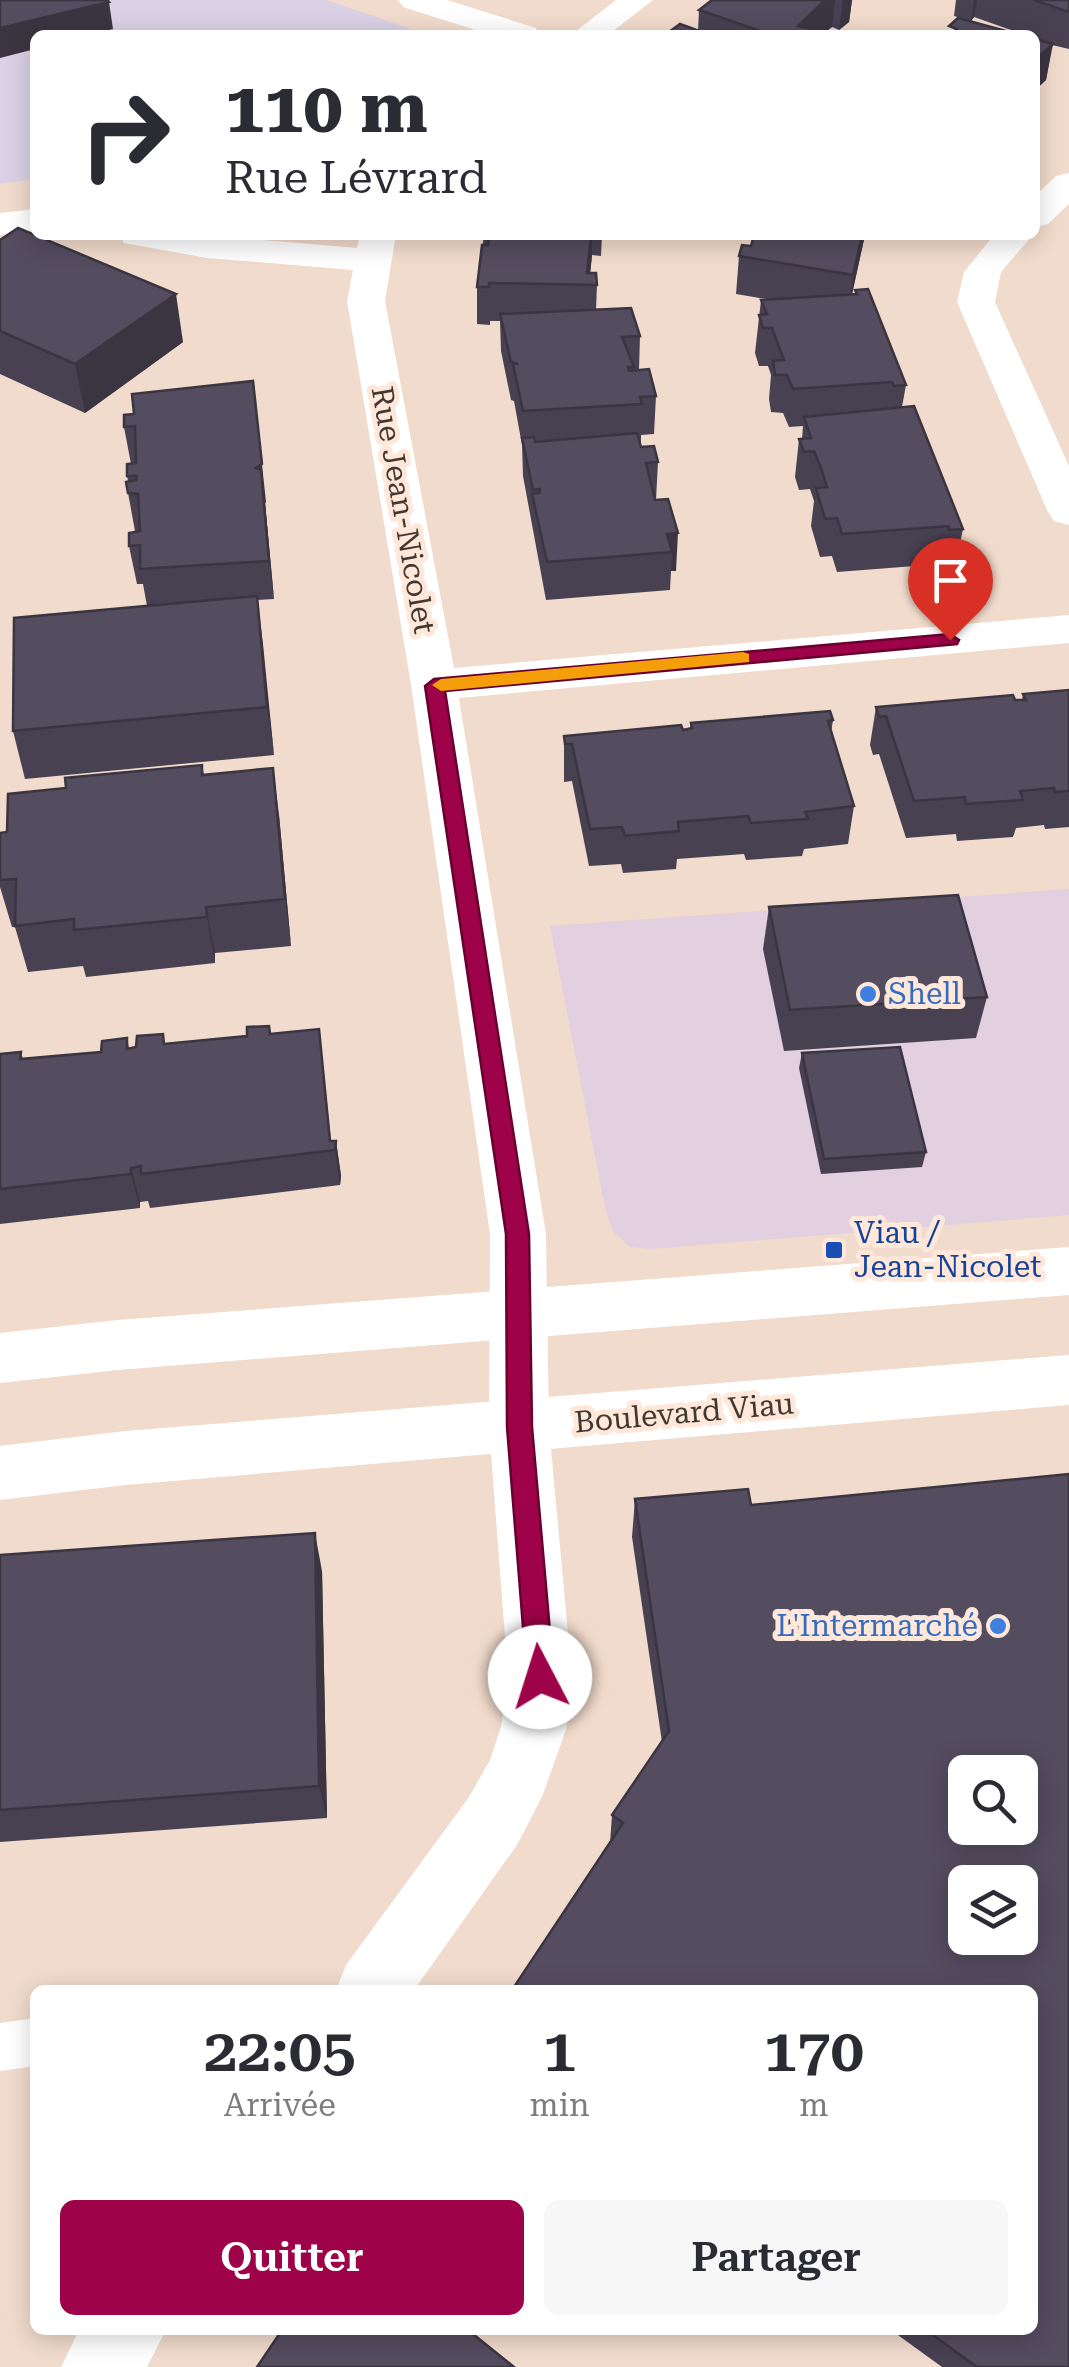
<!DOCTYPE html>
<html lang="fr">
<head>
<meta charset="utf-8">
<style>
  body { margin:0; font-family:"Roboto Serif",serif; background:#f7f7f7; color:#2b2b33; height:100vh; display:flex; flex-direction:column; font-size:38px; white-space:nowrap }
  * { box-sizing:border-box; margin:0 }
  p { font-size:32px; color:#7c7c81 }
  .icon { flex:none; width:55px; height:55px; fill:none; stroke:currentColor; stroke-width:2; stroke-linecap:round; stroke-linejoin:round }
  .map { position:relative; flex:1; overflow:hidden }
  .panel { position:absolute; left:30px; top:1985px; width:1008px; height:350px; display:flex; flex-direction:column; background:#fff; border-radius:15px; box-shadow:0 5px 25px #0003 }
  .panel>* { flex:none }
  .top-card { position:absolute; left:30px; top:30px; width:1010px; height:210px; border-radius:15px; box-shadow:0 5px 25px #0003; background:#fff; color:#2b2b33; overflow:hidden }
  .fabs { position:absolute; left:948px; top:1755px; display:grid; gap:20px }
  .fabs a { display:grid; place-items:center; width:90px; height:90px; border-radius:15px; background:#fff; box-shadow:0 5px 25px #0003; font-size:50px }
  .pin { position:absolute; display:grid; place-items:center; width:85px; height:85px; color:#fff; margin:-102px -42px; border-radius:50% 50% 50% 0; rotate:-45deg; box-shadow:0 0 10px #0007 }
  .pin .icon { rotate:45deg }
  .me { position:absolute; width:110px; margin:-55px; rotate:355deg; stroke-linejoin:round; filter:drop-shadow(0 0 8px #0008) }
  .turn { display:flex; align-items:center; gap:35px; height:210px; padding:0 30px; font-size:45px }
  .turn .icon { width:130px; height:130px; stroke-width:2.5 }
  .turn b { display:block; font-size:70px; line-height:85px }
  .eta { display:flex; justify-content:space-evenly; align-items:center; height:170px; text-align:center }
  .eta b { font-size:60px; font-weight:600; line-height:70px }
  .cta { display:flex; gap:20px; margin-top:auto; padding:20px 30px }
  .cta a { flex:1; height:115px; border-radius:15px; background:#9e0248; color:#fff; font-size:40px; font-weight:600; line-height:115px; text-align:center }
  .cta a+a { background:#f7f7f7; color:#2b2b33 }
  .map>svg:first-child { display:block }
  .commercial { fill:#e2cfe0 }
  .education { fill:#dbd1e6 }
  .lines { fill:none; stroke-linecap:round; stroke-linejoin:round }
  .lane { fill:#fff; fill-rule:evenodd }
  .street { fill:#fff; fill-rule:evenodd }
  .secondary { fill:#fff; fill-rule:evenodd }
  .wall { fill:#484152 }
  .shaded-wall { fill:#3b3542 }
  .building { fill:#544c5f; stroke:#3b3542; stroke-width:2.5; fill-rule:evenodd }
  .route { fill:#9e0248; stroke:#67012f; stroke-width:2.5 }
  .slow { fill:#f59e0b }
  .shop-dot { fill:#3f7fe0; stroke:#ffe8d9; stroke-width:4 }
  .transit-dot { fill:#1a4fb4; stroke:#ffe8d9; stroke-width:4 }
  .labels { text-anchor:middle; stroke-width:10; stroke-linejoin:round; paint-order:stroke }
  .street-label { font-size:30px; fill:#413832; stroke:#ffe8d9 }
  .shop-label { font-size:30px; fill:#366cbe; stroke:#ffe8d9; text-anchor:start }
  .transit-label { font-size:30px; fill:#164399; stroke:#ffe8d9; text-anchor:start }
</style>
</head>
<body>
<div class="map">
<svg width="1069" height="2367" viewBox="0 0 1069 2367">
  <rect width="100%" height="100%" fill="#f1dbcc"/>
  <path class="commercial" d="M 1069,889 L 1069,1215 L 651,1249 L 630,1247 L 613,1231 L 606,1212 L 550,926 Z"/>
  <path class="education" d="M 0,0 L 326,0 L 429,35 L 35,35 L 35,179 L 0,184 Z"/>
  <g class="lines">
    <path class="lane" d="M 35,2018 L 35,2066 L 0,2071 L 0,2023 Z"/>
    <g class="street">
      <path d="M 398,0 L 447,0 L 536,28 L 540,35 L 491,35 L 403,7 Z"/>
      <path d="M 616,0 L 653,0 L 608,35 L 571,35 Z"/>
      <path d="M 1069,173 L 1069,204 L 1048,224 L 1035,227 L 1035,196 L 1056,176 Z"/>
      <path d="M 35,209 L 35,231 L 0,235 L 0,213 Z"/>
      <path d="M 119,235 L 202,235 L 357,248 L 360,235 L 396,235 L 385,301 L 454,668 L 1069,615 L 1069,643 L 459,698 L 546,1234 L 549,1427 L 572,1677 L 567,1727 L 542,1797 L 517,1845 L 414,1990 L 336,1990 L 346,1965 L 469,1797 L 490,1760 L 501,1727 L 508,1677 L 489,1427 L 490,1234 L 411,685 L 347,301 L 353,270 L 207,258 L 124,243 Z"/>
      <path d="M 994,235 L 1033,235 L 1001,272 L 995,302 L 1069,466 L 1069,525 L 1054,521 L 1048,512 L 957,302 L 964,272 Z"/>
      <path d="M 79,2330 L 166,2330 L 147,2367 L 61,2367 Z"/>
    </g>
    <g class="secondary">
      <path d="M 1069,1247 L 1069,1295 L 118,1370 L 0,1383 L 0,1333 L 118,1320 Z"/>
      <path d="M 1069,1355 L 1069,1405 L 125,1485 L 0,1500 L 0,1446 L 125,1431 Z"/>
    </g>
  </g>
  <g class="wall">
    <path d="M 712,0 L 852,0 L 849,22 L 839,30 L 832,27 L 822,35 L 665,35 L 698,31 L 699,10 Z"/>
    <path d="M 956,0 L 1069,0 L 1069,49 L 1052,45 L 1046,80 L 1035,90 L 1035,35 L 1025,35 L 974,17 L 971,21 L 954,16 Z"/>
    <path d="M 484,235 L 602,235 L 601,256 L 592,255 L 590,273 L 597,285 L 596,310 L 640,336 L 639,370 L 656,396 L 654,434 L 641,435 L 641,442 L 639,442 L 641,447 L 658,462 L 656,500 L 668,499 L 676,571 L 671,571 L 670,590 L 546,600 L 523,476 L 522,445 L 514,401 L 511,400 L 501,351 L 500,321 L 490,321 L 490,325 L 477,324 L 477,287 Z"/>
    <path d="M 865,235 L 852,294 L 855,294 L 855,290 L 906,385 L 902,407 L 963,529 L 955,567 L 942,568 L 941,564 L 837,572 L 832,556 L 820,557 L 811,526 L 814,501 L 810,489 L 799,490 L 795,477 L 799,439 L 802,439 L 803,426 L 789,427 L 783,413 L 771,412 L 769,399 L 771,375 L 768,366 L 759,366 L 755,353 L 761,300 L 772,300 L 736,294 L 739,256 L 751,246 Z"/>
    <path d="M 0,240 L 183,342 L 85,413 L 0,374 Z"/>
    <path d="M 124,415 L 266,502 L 265,503 L 274,599 L 257,600 L 274,755 L 25,779 L 13,731 L 147,606 L 143,584 L 137,584 L 129,546 L 139,531 L 135,531 L 126,482 L 128,481 L 127,476 L 131,464 L 124,427 Z"/>
    <path d="M 1069,690 L 1069,827 L 1045,829 L 1044,825 L 1016,828 L 1013,837 L 957,841 L 956,834 L 906,838 L 879,754 L 873,755 L 870,745 L 876,707 L 1022,700 L 1023,694 Z"/>
    <path d="M 833,720 L 831,733 L 854,806 L 848,844 L 804,849 L 802,856 L 746,860 L 744,854 L 677,859 L 676,869 L 623,873 L 621,864 L 589,866 L 572,781 L 564,782 L 564,736 L 683,730 L 690,729 L 691,723 Z"/>
    <path d="M 202,765 L 204,775 L 279,815 L 291,946 L 215,953 L 215,963 L 86,977 L 83,966 L 28,972 L 15,927 L 12,927 L 0,887 L 0,833 L 7,832 L 66,788 Z"/>
    <path d="M 769,907 L 987,997 L 976,1038 L 784,1051 L 763,949 Z"/>
    <path d="M 319,1029 L 331,1141 L 336,1141 L 341,1176 L 340,1185 L 150,1208 L 148,1201 L 140,1202 L 140,1208 L 0,1224 L 0,1054 L 21,1052 L 23,1059 L 101,1052 L 127,1038 L 129,1048 Z"/>
    <path d="M 802,1053 L 926,1152 L 922,1167 L 821,1174 L 799,1068 Z"/>
    <path d="M 635,1499 L 751,1505 L 1069,2367 L 942,2367 L 891,2330 L 1032,2330 L 610,1843 L 612,1815 L 662,1742 L 632,1537 Z"/>
    <path d="M 0,1555 L 322,1571 L 327,1818 L 0,1842 Z"/>
  </g>
  <g class="shaded-wall">
    <path d="M 825,0 L 835,0 L 832,27 L 822,35 L 797,35 L 798,26 Z"/>
    <path d="M 843,0 L 852,0 L 849,22 L 839,30 Z"/>
    <path d="M 974,0 L 977,0 L 974,17 L 971,21 Z"/>
    <path d="M 109,2 L 113,29 L 90,35 L 35,35 L 35,49 L 0,58 L 0,28 Z"/>
    <path d="M 1053,44 L 1046,80 L 1035,90 L 1035,60 Z"/>
    <path d="M 591,235 L 592,235 L 592,255 L 589,285 L 587,285 Z"/>
    <path d="M 862,235 L 865,235 L 848,312 L 853,275 Z"/>
    <path d="M 176,294 L 183,342 L 85,413 L 75,364 Z"/>
    <path d="M 253,381 L 266,502 L 265,503 L 274,599 L 256,468 Z"/>
    <path d="M 678,533 L 676,571 L 671,571 L 672,552 L 667,534 Z"/>
    <path d="M 257,596 L 263,644 L 274,755 L 267,707 Z"/>
    <path d="M 273,768 L 279,815 L 291,946 L 285,899 Z"/>
    <path d="M 206,907 L 215,953 L 215,963 L 207,917 Z"/>
    <path d="M 336,1141 L 341,1176 L 340,1185 L 335,1150 Z"/>
    <path d="M 131,1168 L 140,1202 L 140,1208 L 131,1174 Z"/>
    <path d="M 315,1533 L 322,1571 L 327,1818 L 319,1786 Z"/>
  </g>
  <g class="building">
    <path d="M 0,0 L 107,0 L 109,2 L 0,28 Z"/>
    <path d="M 712,0 L 825,0 L 798,26 L 811,29 L 804,35 L 772,35 L 699,10 Z"/>
    <path d="M 1034,0 L 1069,0 L 1069,12 Z"/>
    <path d="M 958,18 L 1021,35 L 950,35 L 957,29 L 949,26 Z"/>
    <path d="M 680,24 L 710,35 L 665,35 Z"/>
    <path d="M 1035,39 L 1053,44 L 1035,60 Z"/>
    <path d="M 18,228 L 176,294 L 75,364 L 0,331 L 0,240 Z"/>
    <path d="M 484,235 L 591,235 L 587,273 L 596,273 L 597,285 L 489,283 L 489,287 L 477,287 L 482,245 L 488,245 L 489,240 L 484,239 Z"/>
    <path d="M 754,235 L 862,235 L 853,275 L 739,256 L 742,245 L 751,246 Z"/>
    <path d="M 868,289 L 906,385 L 894,386 L 892,382 L 793,389 L 787,375 L 775,375 L 773,361 L 784,360 L 772,328 L 763,328 L 759,315 L 767,314 L 761,300 L 857,294 L 855,290 Z"/>
    <path d="M 631,308 L 640,336 L 622,337 L 634,367 L 628,367 L 629,371 L 649,369 L 656,396 L 640,397 L 642,404 L 523,411 L 513,364 L 518,364 L 511,362 L 500,314 Z"/>
    <path d="M 253,381 L 262,464 L 256,468 L 261,470 L 269,561 L 140,569 L 140,545 L 129,546 L 129,533 L 140,531 L 138,494 L 128,493 L 126,482 L 136,480 L 137,476 L 127,476 L 127,464 L 136,463 L 135,426 L 124,427 L 124,415 L 134,414 L 132,394 Z"/>
    <path d="M 914,406 L 963,529 L 949,530 L 949,526 L 842,534 L 837,518 L 825,519 L 816,488 L 827,487 L 821,468 L 814,451 L 804,452 L 799,439 L 811,438 L 804,417 Z"/>
    <path d="M 637,433 L 641,447 L 654,446 L 658,462 L 646,463 L 655,500 L 668,499 L 678,533 L 667,534 L 672,552 L 547,562 L 532,494 L 539,493 L 540,489 L 533,490 L 522,438 L 534,437 L 535,442 Z"/>
    <path d="M 257,596 L 267,707 L 13,731 L 14,618 Z"/>
    <path d="M 1069,690 L 1069,791 L 1055,792 L 1054,788 L 1020,791 L 1023,800 L 966,804 L 965,797 L 914,801 L 886,716 L 879,717 L 876,707 L 1013,695 L 1015,700 L 1026,700 L 1023,694 Z"/>
    <path d="M 830,711 L 833,720 L 828,721 L 854,806 L 805,812 L 808,819 L 751,823 L 748,816 L 678,822 L 679,831 L 625,836 L 622,827 L 590,829 L 572,744 L 565,744 L 564,736 L 681,725 L 683,730 L 692,728 L 691,723 Z"/>
    <path d="M 202,765 L 202,775 L 273,768 L 285,899 L 206,907 L 207,917 L 74,930 L 74,919 L 15,926 L 16,879 L 0,880 L 0,833 L 7,832 L 8,794 L 66,788 L 65,778 Z"/>
    <path d="M 958,895 L 987,997 L 790,1010 L 769,907 Z"/>
    <path d="M 269,1026 L 270,1034 L 319,1029 L 330,1141 L 336,1141 L 335,1150 L 141,1174 L 141,1166 L 131,1168 L 131,1174 L 0,1189 L 0,1054 L 21,1052 L 20,1059 L 101,1052 L 102,1041 L 127,1038 L 127,1049 L 136,1047 L 137,1036 L 163,1034 L 164,1044 L 247,1036 L 247,1027 Z"/>
    <path d="M 900,1047 L 926,1152 L 824,1159 L 802,1053 Z"/>
    <path d="M 1069,1474 L 1069,2367 L 977,2367 L 926,2330 L 1032,2330 L 1032,1990 L 512,1990 L 623,1823 L 612,1815 L 669,1731 L 635,1499 L 748,1489 L 751,1505 ZM 965,1772 L 1020,1772 L 1020,1828 L 965,1828 ZM 965,1882 L 1020,1882 L 1020,1938 L 965,1938 Z"/>
    <path d="M 315,1533 L 319,1786 L 0,1810 L 0,1555 Z"/>
    <path d="M 282,2330 L 468,2330 L 514,2367 L 257,2367 Z"/>
  </g>
  <path class="route" d="M 950,634 L 959,640 L 957,644 L 445,691 L 529,1234 L 532,1427 L 554,1677 L 550,1686 L 540,1689 L 531,1686 L 527,1677 L 507,1427 L 506,1234 L 425,686 L 434,679 Z"/>
  <path class="slow" d="M 743,652 L 749,654 L 749,662 L 441,691 L 432,685 L 441,679 Z"/>
  <g class="shop-dot">
    <circle cx="868" cy="994" r="10"/>
    <circle cx="998" cy="1626" r="10"/>
  </g>
  <rect class="transit-dot" x="824" y="1240" width="20" height="20" rx="5"/>
  <g class="labels">
    <g class="street-label">
      <text transform="translate(403 510) rotate(80)" y="10">Rue Jean-Nicolet</text>
      <text transform="translate(684 1413) rotate(-5)" y="10">Boulevard Viau</text>
    </g>
    <g class="shop-label">
      <text x="888" y="1004">Shell</text>
      <text x="978" y="1636" text-anchor="end">L'Intermarché</text>
    </g>
    <g class="transit-label">
      <text x="854" y="1243">Viau /<tspan x="854" dy="34">Jean-Nicolet</tspan></text>
    </g>
  </g>
</svg>
<div class="fabs">
<a><svg class="icon" aria-label="search" viewBox="0 0 24 24"><circle cx="10" cy="10" r="6"/><path d="M15 15l6 6"/></svg></a>
<a><svg class="icon" aria-label="layers" viewBox="0 0 24 24"><path d="M12 4l9 5-9 5-9-5zM3 14l9 5 9-5"/></svg></a>
</div>
<div class="pin" style="left:950px;top:640px;background:#d93025"><svg class="icon" aria-label="arrive" viewBox="0 0 24 24"><path d="M6 21V4h12l-3 4 3 4H6"/></svg></div>
<svg class="me" style="left:540px;top:1677px" viewBox="-20 -20 40 40"><circle r="19" fill="#fff"/><path d="M0-13L10 11 0 6-10 11z" fill="#9e0248"/></svg>
<div class="top-card">
<div class="turn"><svg class="icon" aria-label="right" viewBox="0 0 24 24"><path d="M7 20v-9h11M14 6l5 5-5 5"/></svg><div><b>110 m</b>Rue Lévrard</div></div>
</div>
<section class="panel">
<div class="eta">
<div><b>22:05</b><p>Arrivée</p></div>
<div><b>1</b><p>min</p></div>
<div><b>170</b><p>m</p></div>
</div>
<div class="cta"><a>Quitter</a><a>Partager</a></div>
</section>
</div>
</body>
</html>
